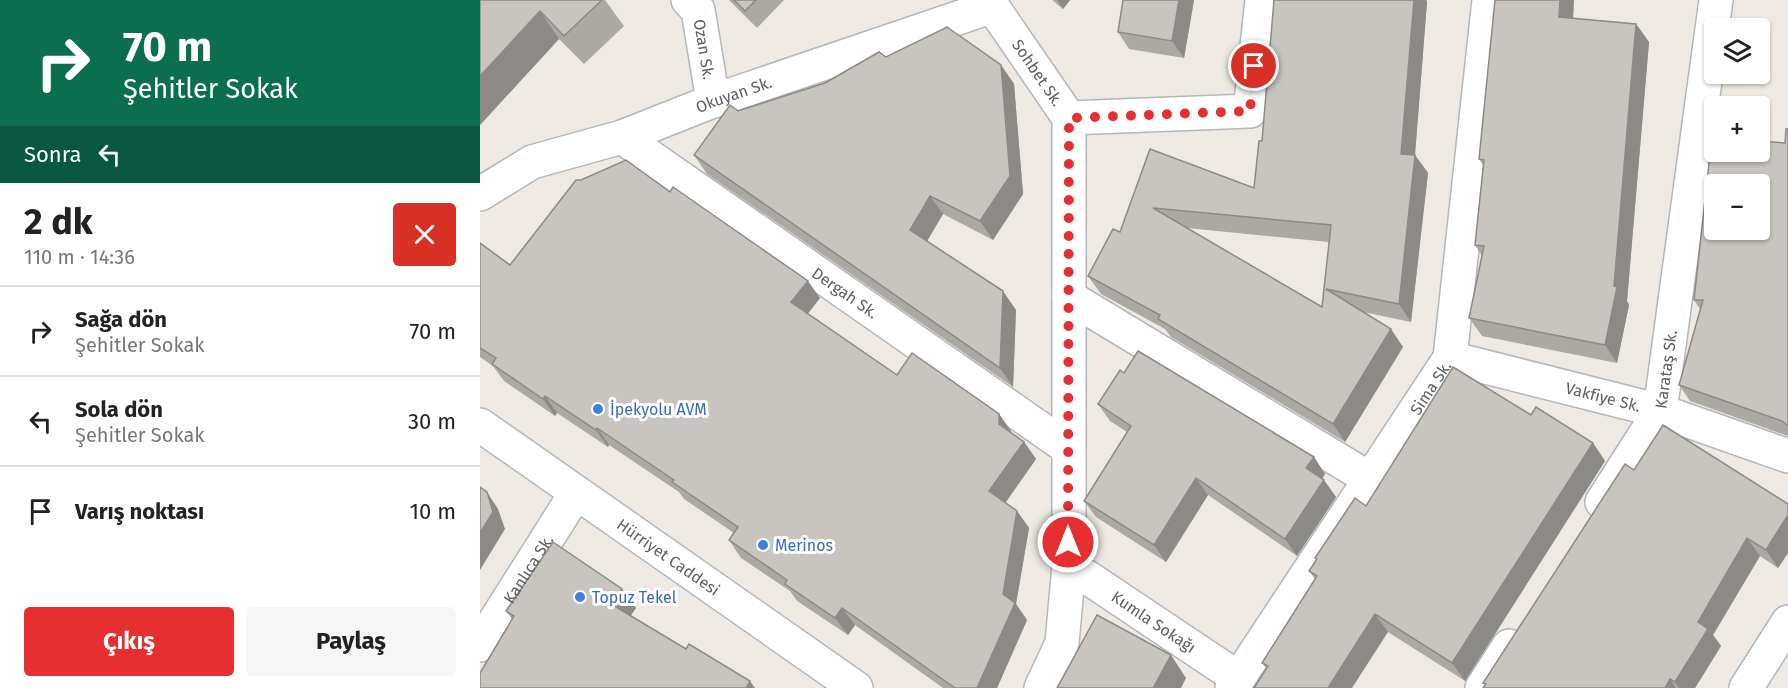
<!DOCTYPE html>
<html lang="tr">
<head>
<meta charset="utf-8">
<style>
  body { margin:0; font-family:"Fira Sans",sans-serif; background:#f6f6f6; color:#222; height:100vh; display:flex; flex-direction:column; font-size:22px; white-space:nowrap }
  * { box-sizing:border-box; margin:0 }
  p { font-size:20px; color:#767676 }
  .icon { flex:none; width:33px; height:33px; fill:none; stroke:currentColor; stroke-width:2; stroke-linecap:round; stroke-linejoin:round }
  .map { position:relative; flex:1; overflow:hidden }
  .details { display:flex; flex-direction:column; background:#fff; width:480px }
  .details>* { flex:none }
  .hud { background:#0b6e4f; color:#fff; overflow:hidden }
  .fabs { position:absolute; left:1224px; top:18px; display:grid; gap:12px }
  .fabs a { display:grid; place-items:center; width:66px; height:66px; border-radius:6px; background:#fff; box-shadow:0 2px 4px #0004; font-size:30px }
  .pin { position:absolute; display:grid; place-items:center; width:51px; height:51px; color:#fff; margin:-26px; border:3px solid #fff; border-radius:50%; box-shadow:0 2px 6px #0007 }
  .me { position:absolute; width:66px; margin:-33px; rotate:0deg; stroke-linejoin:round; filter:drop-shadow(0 0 4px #0008) }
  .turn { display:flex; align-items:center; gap:21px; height:126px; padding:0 24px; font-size:27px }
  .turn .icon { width:78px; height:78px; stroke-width:2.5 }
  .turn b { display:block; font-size:42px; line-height:51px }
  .then { display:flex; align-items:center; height:57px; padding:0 24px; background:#0003; gap:12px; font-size:22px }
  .round { display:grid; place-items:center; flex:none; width:63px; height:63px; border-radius:6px; background:#f6f6f6 }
  .head { display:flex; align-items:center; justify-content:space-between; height:102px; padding:0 24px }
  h1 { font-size:36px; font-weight:700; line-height:45px }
  .button { display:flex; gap:12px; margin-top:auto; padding:12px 24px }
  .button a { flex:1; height:69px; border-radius:6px; background:#e72f31; color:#fff; font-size:24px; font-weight:700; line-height:69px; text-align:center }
  .button a+a { background:#f6f6f6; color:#222 }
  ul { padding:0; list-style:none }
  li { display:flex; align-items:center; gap:18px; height:90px; padding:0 24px; border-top:2px solid #e0e0e0 }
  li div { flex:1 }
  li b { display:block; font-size:22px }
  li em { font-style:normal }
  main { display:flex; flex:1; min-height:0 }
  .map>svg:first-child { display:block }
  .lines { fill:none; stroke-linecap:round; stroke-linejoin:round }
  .street-casing { stroke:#b3b6ba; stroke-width:36 }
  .secondary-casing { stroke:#b4b8bd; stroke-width:36 }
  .street { stroke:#fff; stroke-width:33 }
  .secondary { stroke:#fff; stroke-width:33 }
  .wall { fill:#aca9a5; fill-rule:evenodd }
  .shaded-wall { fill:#8c8a86 }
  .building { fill:#c8c5c0; stroke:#8c8a86; stroke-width:1.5; fill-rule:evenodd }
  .route { stroke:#e72f31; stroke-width:10; stroke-dasharray:0 18 }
  .shop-dot { fill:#3f7fe0; stroke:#fff; stroke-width:2 }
  .labels { text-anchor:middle; stroke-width:6; stroke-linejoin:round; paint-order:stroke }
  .street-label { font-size:16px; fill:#5b6063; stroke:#fff }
  .shop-label { font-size:16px; fill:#366cbe; stroke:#fff; text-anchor:start }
</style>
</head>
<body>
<main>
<section class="details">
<div class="hud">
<div class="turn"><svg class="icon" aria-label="right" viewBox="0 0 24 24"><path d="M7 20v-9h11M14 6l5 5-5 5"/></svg><div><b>70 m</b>Şehitler Sokak</div></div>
<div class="then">Sonra<svg class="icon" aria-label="left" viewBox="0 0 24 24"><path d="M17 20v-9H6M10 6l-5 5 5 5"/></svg></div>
</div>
<div class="head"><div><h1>2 dk</h1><p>110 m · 14:36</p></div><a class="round" style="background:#d93025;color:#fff"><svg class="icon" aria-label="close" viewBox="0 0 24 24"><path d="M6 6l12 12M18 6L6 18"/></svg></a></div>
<ul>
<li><svg class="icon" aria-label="right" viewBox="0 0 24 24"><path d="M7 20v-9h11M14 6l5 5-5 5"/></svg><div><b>Sağa dön</b><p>Şehitler Sokak</p></div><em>70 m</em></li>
<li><svg class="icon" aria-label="left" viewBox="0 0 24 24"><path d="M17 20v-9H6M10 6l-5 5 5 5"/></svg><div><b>Sola dön</b><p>Şehitler Sokak</p></div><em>30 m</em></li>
<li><svg class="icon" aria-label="arrive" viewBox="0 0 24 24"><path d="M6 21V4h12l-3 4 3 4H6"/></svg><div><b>Varış noktası</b></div><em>10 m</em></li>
</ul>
<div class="button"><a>Çıkış</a><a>Paylaş</a></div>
</section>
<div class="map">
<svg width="1308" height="688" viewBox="0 0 1308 688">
  <rect width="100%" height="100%" fill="#eeeae3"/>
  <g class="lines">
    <g class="street-casing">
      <g id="street">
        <path id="s1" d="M 208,0 L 218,10 L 233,101"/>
        <path id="s2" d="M 508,0 L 589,118 L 589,565 L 582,643 L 561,688"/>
        <path d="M 589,118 L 770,111 L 782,0"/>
        <path id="s3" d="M 142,137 L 588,448"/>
        <path id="s4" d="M 0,194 L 52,162 L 142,137 L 233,101 L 513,6"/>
        <path d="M 589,297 L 890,479"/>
        <path id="s5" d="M 970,358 L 1180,411 L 1308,456"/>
        <path id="s6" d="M 1122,502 L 1180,411 L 1236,0"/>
        <path id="s7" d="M 589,565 L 758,678"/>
        <path id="s8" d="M 0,645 L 96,493"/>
        <path id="s9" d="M 752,688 L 970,358 L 1009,0"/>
        <path d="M 1002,688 L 1029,646"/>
        <path d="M 1266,688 L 1308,622"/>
      </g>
    </g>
    <g class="secondary-casing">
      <g id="secondary">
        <path id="s10" d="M 0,425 L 376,688"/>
      </g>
    </g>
    <use href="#street" class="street"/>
    <use href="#secondary" class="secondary"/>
  </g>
  <g class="wall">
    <path d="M 0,0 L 125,0 L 144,26 L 104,64 L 79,39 L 0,125 Z"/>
    <path d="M 249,0 L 304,0 L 277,28 Z"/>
    <path d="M 572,0 L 590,0 L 583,9 Z"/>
    <path d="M 714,0 L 704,58 L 649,49 L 638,32 Z"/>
    <path d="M 794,0 L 946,0 L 947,2 L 935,155 L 948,173 L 931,322 L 883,312 L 923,347 L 865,442 L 691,337 L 685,329 L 621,294 L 608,276 L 640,232 L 670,149 L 774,188 L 782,141 ZM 707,228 L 849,242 L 842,307 Z"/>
    <path d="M 1094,0 L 1093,18 L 1156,24 L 1169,42 L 1147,301 L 1149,305 L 1137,363 L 1002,336 L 989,318 L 1002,256 L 995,245 L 1003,165 L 999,159 Z"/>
    <path d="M 406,57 L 521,65 L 534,84 L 543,194 L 513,240 L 463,214 L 447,241 L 536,310 L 533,387 L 227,174 L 214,155 L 258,111 L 345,83 Z"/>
    <path d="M 1308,129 L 1308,436 L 1210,401 L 1199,385 L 1220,309 L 1214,300 L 1305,143 Z"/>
    <path d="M 190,192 L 340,298 L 328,314 L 417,375 L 519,414 L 531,431 L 531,433 L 544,442 L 556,459 L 525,503 L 537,511 L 549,528 L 536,604 L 547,620 L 517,688 L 463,688 L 375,625 L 368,635 L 317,601 L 310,591 L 261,558 L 249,540 L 254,533 L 204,499 L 199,492 L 129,445 L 128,447 L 77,413 L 75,416 L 24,381 L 13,366 L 0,357 L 0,243 L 30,265 Z"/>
    <path d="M 644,373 L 834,457 L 845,474 L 842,479 L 856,497 L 817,556 L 728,495 L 686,562 L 616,517 L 604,501 L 647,432 L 630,421 L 618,404 Z"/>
    <path d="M 1051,415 L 1113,443 L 1125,461 L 985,681 L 908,632 L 786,668 L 782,663 L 835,579 L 829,571 L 836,560 L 835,558 L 886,506 Z"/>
    <path d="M 1154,470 L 1308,504 L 1308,553 L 1298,568 L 1280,556 L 1233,635 L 1241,646 L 1215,688 L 1003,688 L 1005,686 L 1003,683 Z"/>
    <path d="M 142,589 L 156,608 L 150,616 L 206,649 L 270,681 L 32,619 L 26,611 Z"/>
  </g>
  <g class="shaded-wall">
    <path d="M 577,0 L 590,0 L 583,9 Z"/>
    <path d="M 699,0 L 714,0 L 704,58 L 692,41 Z"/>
    <path d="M 934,0 L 946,0 L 947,2 L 934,167 L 935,155 L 948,173 L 931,322 L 919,304 L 921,154 Z"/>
    <path d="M 1080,0 L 1094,0 L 1092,35 L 1079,17 Z"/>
    <path d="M 60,11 L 79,39 L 0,125 L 0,76 Z"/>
    <path d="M 1156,24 L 1169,42 L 1147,301 L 1149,305 L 1137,363 L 1125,345 L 1134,286 Z"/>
    <path d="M 521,65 L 534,84 L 543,194 L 513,240 L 500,221 Z"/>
    <path d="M 450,196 L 463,214 L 443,248 L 430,230 Z"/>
    <path d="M 328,281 L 340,298 L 323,319 L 311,302 Z"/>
    <path d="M 523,291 L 536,310 L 533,387 L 520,368 Z"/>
    <path d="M 911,329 L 923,347 L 865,442 L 853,424 Z"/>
    <path d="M 65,396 L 77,413 L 75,416 L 63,399 Z"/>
    <path d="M 519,414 L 531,431 L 531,441 L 519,424 Z"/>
    <path d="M 117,428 L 129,445 L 128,447 L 116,430 Z"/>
    <path d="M 544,442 L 556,459 L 521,509 L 509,491 Z"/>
    <path d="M 1113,443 L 1125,461 L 985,681 L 972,663 Z"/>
    <path d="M 834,457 L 845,474 L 838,485 L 826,468 Z"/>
    <path d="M 716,478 L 728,495 L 686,562 L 674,545 Z"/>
    <path d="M 844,480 L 856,497 L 817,556 L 805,539 Z"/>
    <path d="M 7,492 L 18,509 L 25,529 L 0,570 L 0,533 Z"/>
    <path d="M 537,511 L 549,528 L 536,604 L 547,620 L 517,688 L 497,688 L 523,594 Z"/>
    <path d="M 1308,515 L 1308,553 L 1298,568 L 1286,550 Z"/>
    <path d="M 1267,538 L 1280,556 L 1233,635 L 1241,646 L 1215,688 L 1199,688 L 1195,682 L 1218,622 Z"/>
    <path d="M 142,589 L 156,608 L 145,624 L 131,604 Z"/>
    <path d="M 362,608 L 375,625 L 368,635 L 355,618 Z"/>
    <path d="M 895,614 L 908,632 L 872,688 L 848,688 Z"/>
    <path d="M 691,655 L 706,678 L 701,688 L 673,688 Z"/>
    <path d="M 1190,679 L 1196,688 L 1185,688 Z"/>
    <path d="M 270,681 L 275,688 L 266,688 Z"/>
  </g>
  <g class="building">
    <path d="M 0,0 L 122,0 L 84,36 L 60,11 L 0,76 Z"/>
    <path d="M 254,0 L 276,0 L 265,11 Z"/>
    <path d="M 643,0 L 699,0 L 692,41 L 638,32 Z"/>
    <path d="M 794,0 L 934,0 L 921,154 L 935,155 L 919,304 L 846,289 L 911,329 L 853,424 L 678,319 L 680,315 L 608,276 L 633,229 L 640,232 L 670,149 L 774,188 L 779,141 L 782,141 ZM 673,208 L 851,225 L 842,307 Z"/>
    <path d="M 1015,0 L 1080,0 L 1079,17 L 1156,24 L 1134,286 L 1137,287 L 1125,345 L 989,318 L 1004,246 L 995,245 L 1004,160 L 999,159 Z"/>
    <path d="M 467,27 L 521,65 L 530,176 L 500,221 L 450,196 L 430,230 L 523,291 L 520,368 L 214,155 L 250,105 L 258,111 L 345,83 L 399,52 L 406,57 Z"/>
    <path d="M 1306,129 L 1308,129 L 1308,426 L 1302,421 L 1199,385 L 1223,300 L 1214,300 L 1232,136 L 1234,136 L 1234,152 L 1280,152 L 1280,141 L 1305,143 ZM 1234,184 L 1280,184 L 1280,230 L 1234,230 Z"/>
    <path d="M 146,160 L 190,192 L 193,187 L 328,281 L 311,302 L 417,375 L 432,353 L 519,414 L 519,424 L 544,442 L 509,491 L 537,511 L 523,594 L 535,603 L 497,688 L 475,688 L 362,608 L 355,618 L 305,584 L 307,580 L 249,540 L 258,527 L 192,482 L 194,480 L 117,428 L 116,430 L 65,396 L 63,399 L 12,364 L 16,358 L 0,348 L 0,243 L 30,265 L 96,180 L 101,180 Z"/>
    <path d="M 658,351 L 834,457 L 826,468 L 844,480 L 805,539 L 716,478 L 674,545 L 604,501 L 651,426 L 618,404 L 640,370 L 644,373 Z"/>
    <path d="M 973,367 L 1051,415 L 1056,407 L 1113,443 L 972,663 L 895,614 L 848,688 L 774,688 L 788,666 L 782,663 L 837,576 L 829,571 L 837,559 L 835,558 L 875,498 L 886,506 Z"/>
    <path d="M 1183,425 L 1308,504 L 1308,515 L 1286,550 L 1267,538 L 1218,622 L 1228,629 L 1195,682 L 1190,679 L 1185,688 L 1003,688 L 1006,684 L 1003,683 L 1145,464 L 1154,470 Z"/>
    <path d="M 0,487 L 7,492 L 13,512 L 0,533 Z"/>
    <path d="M 73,542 L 142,589 L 131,604 L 206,649 L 209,644 L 270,681 L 266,688 L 0,688 L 0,673 L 34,616 L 26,611 Z"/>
    <path d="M 617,615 L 691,655 L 673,688 L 577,688 Z"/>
  </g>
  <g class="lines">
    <path class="route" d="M 588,542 L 589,118 L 770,111 L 774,66"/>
  </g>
  <g class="shop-dot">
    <circle cx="118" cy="409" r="6"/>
    <circle cx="283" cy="545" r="6"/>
    <circle cx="100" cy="597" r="6"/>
  </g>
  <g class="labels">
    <g class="street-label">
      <text dy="6" stroke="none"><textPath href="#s1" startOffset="54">Ozan Sk.</textPath></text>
      <text dy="6" stroke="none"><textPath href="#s2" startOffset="88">Sohbet Sk.</textPath></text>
      <text dy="6" stroke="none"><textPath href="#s4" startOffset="274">Okuyan Sk.</textPath></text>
      <text dy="6" stroke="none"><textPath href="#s3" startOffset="272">Dergah Sk.</textPath></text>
      <text dy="6" stroke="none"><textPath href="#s6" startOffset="150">Karataş Sk.</textPath></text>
      <text dy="6" stroke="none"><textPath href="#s9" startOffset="360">Sima Sk.</textPath></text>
      <text dy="6" stroke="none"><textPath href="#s5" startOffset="158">Vakfiye Sk.</textPath></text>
      <text dy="6" stroke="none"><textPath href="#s10" startOffset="230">Hürriyet Caddesi</textPath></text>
      <text dy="6" stroke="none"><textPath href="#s8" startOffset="90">Kanlıca Sk.</textPath></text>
      <text dy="6" stroke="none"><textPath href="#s7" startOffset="102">Kumla Sokağı</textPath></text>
    </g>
    <g class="shop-label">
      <text x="130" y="415">İpekyolu AVM</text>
      <text x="295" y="551">Merinos</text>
      <text x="112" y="603">Topuz Tekel</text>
    </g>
  </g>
</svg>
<div class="fabs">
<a><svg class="icon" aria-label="layers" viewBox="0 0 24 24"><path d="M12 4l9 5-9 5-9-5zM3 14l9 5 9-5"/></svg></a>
<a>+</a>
<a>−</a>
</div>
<div class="pin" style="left:774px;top:66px;background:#d93025"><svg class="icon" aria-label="arrive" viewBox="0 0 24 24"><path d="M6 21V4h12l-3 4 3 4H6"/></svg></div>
<svg class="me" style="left:588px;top:542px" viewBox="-20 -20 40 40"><circle r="17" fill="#e72f31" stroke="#fff" stroke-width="3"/><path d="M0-11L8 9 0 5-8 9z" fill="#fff"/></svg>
</div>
</main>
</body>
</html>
